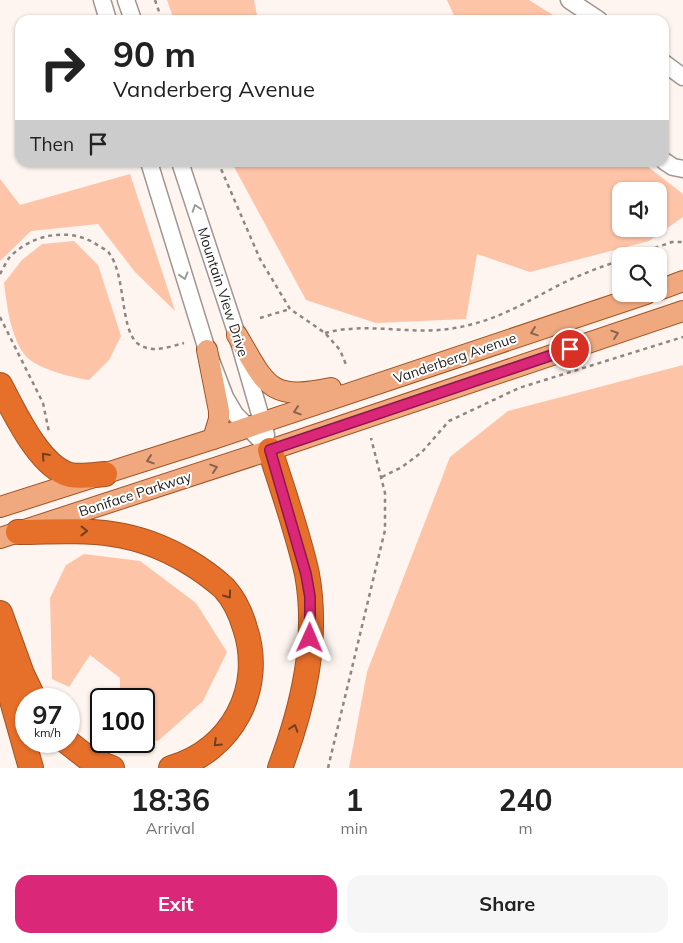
<!DOCTYPE html>
<html lang="en">
<head>
<meta charset="utf-8">
<style>
  body { margin:0; font-family:Mulish,sans-serif; background:#f6f6f6; color:#222; height:100vh; display:flex; flex-direction:column; font-size:19px; white-space:nowrap }
  * { box-sizing:border-box; margin:0 }
  p { font-size:16px; color:#767676 }
  .icon { flex:none; width:28px; height:28px; fill:none; stroke:currentColor; stroke-width:2; stroke-linecap:round; stroke-linejoin:round }
  .map { position:relative; height:768px; overflow:hidden }
  .sheet { display:flex; flex-direction:column; background:#fff; flex:1 }
  .sheet>* { flex:none }
  .top-card { position:absolute; left:15px; top:15px; width:654px; height:152px; border-radius:15px; box-shadow:0 1px 4px #0004; background:#fff; color:#222; overflow:hidden }
  .controls { position:absolute; left:612px; top:182px; display:grid; gap:10px }
  .controls a { display:grid; place-items:center; width:55px; height:55px; border-radius:10px; background:#fff; box-shadow:0 1px 4px #0004; font-size:25px }
  .speed { position:absolute; left:15px; top:688px; display:flex; gap:10px; font-size:25px; font-weight:700; text-align:center }
  .speed>* { display:grid; place-content:center; width:65px; height:65px; border-radius:50%; background:#fff; box-shadow:0 1px 4px #0004; line-height:1 }
  .speed small { font-size:12px; font-weight:400 }
  .speed .limit { border:2px solid #111; border-radius:8px; background:#fff; color:#111 }
  .pin { position:absolute; display:grid; place-items:center; width:42px; height:42px; color:#fff; margin:-21px; border:2px solid #fff; border-radius:50%; box-shadow:0 1px 5px #0007 }
  .me { position:absolute; width:55px; margin:-28px; rotate:1deg; stroke-linejoin:round; filter:drop-shadow(0 0 4px #0008) }
  .turn { display:flex; align-items:center; gap:18px; height:105px; padding:0 15px; font-size:22px }
  .turn .icon { width:65px; height:65px; stroke-width:2.5 }
  .turn b { display:block; font-size:35px; line-height:42px }
  .then { display:flex; align-items:center; height:48px; padding:0 15px; background:#0003; gap:10px; font-size:19px }
  .eta { display:flex; justify-content:space-evenly; align-items:center; height:85px; text-align:center }
  .eta b { font-size:30px; font-weight:700; line-height:35px }
  .button { display:flex; gap:10px; margin-top:auto; padding:10px 15px }
  .button a { flex:1; height:58px; border-radius:15px; background:#db2777; color:#fff; font-size:20px; font-weight:700; line-height:58px; text-align:center }
  .button a+a { background:#f6f6f6; color:#222 }
  .map>svg:first-child { display:block }
  .green { fill:#fec4a8; fill-rule:evenodd }
  .lines { fill:none; stroke-linecap:round; stroke-linejoin:round }
  .minor-casing { stroke:#a19691; stroke-width:19 }
  .major-casing { stroke:#a15324; stroke-width:22 }
  .highway-casing { stroke:#a15324; stroke-width:26 }
  .path { stroke:#8d8783; stroke-width:2.5; stroke-dasharray:4 4; stroke-linecap:butt }
  .minor { stroke:#fff; stroke-width:16 }
  .major { stroke:#f0a97f; stroke-width:20 }
  .highway { stroke:#e66f29; stroke-width:24 }
  .oneway { stroke:#9c9a99 }
  .oneway2 { stroke:#89644e }
  .oneway3 { stroke:#703e21 }
  .route-casing { stroke:#8e194d; stroke-width:12 }
  .route { stroke:#db2777; stroke-width:9 }
  .labels { text-anchor:middle; stroke-width:4; stroke-linejoin:round; paint-order:stroke }
  .street-label { font-size:14px; fill:#221e1c; stroke:#fff }
</style>
</head>
<body>
<div class="map">
<svg width="683" height="768" viewBox="0 0 683 768">
  <rect width="100%" height="100%" fill="#fef5f0"/>
  <g class="green">
    <path d="M 167,0 L 254,0 L 258,20 L 174,20 Z"/>
    <path d="M 447,0 L 529,0 L 561,20 L 456,20 Z"/>
    <path d="M 232,163 L 643,163 L 683,194 L 683,217 L 649,241 L 530,272 L 477,254 L 466,319 L 376,323 L 306,300 ZM 659,191 L 659,229 L 621,229 L 621,191 Z"/>
    <path d="M 130,174 L 175,311 L 135,272 L 98,224 L 31,231 L 0,261 L 0,179 L 20,205 Z"/>
    <path d="M 74,241 L 98,265 L 121,336 L 109,360 L 89,380 C 71,377 35,369 24,354 C 10,334 7,306 4,283 L 22,260 L 42,244 Z"/>
    <path d="M 683,365 L 683,768 L 349,768 L 367,672 L 450,457 L 508,411 Z"/>
    <path d="M 84,554 L 140,561 L 196,603 L 227,652 L 203,701 L 158,741 L 144,738 L 144,699 L 120,699 L 120,678 L 90,655 L 69,687 L 52,679 L 50,598 L 66,565 Z"/>
  </g>
  <g class="lines">
    <g class="minor-casing">
      <g id="minor">
        <path d="M 102,0 L 108,20"/>
        <path d="M 126,0 L 133,20"/>
        <path d="M 569,0 L 599,20"/>
        <path d="M 664,63 L 683,77"/>
        <path d="M 664,161 L 673,167 L 683,169"/>
        <path d="M 149,162 L 207,350 L 225,397 L 235,414 L 270,450"/>
        <path d="M 180,162 L 237,335 L 266,435"/>
      </g>
    </g>
    <g class="major-casing">
      <g id="major">
        <path d="M 659,290 L 683,281"/>
        <path d="M 237,335 C 266,384 268,402 331,388"/>
        <path d="M 207,350 L 219,411 L 219,419 L 213,439"/>
        <path d="M 0,507 L 213,439 L 646,294"/>
        <path d="M 0,538 L 270,450 L 683,311"/>
      </g>
    </g>
    <g class="highway-casing">
      <g id="highway">
        <path d="M 0,385 C 14,411 39,467 70,475 C 81,477 93,475 105,474"/>
        <path d="M 270,450 C 283,491 298,533 307,574 C 319,640 303,707 280,768"/>
        <path d="M 18,532 C 82,531 129,526 187,561 C 199,568 213,578 224,588 C 234,599 241,614 245,628 C 265,688 232,751 171,768"/>
        <path d="M 0,613 L 22,674 L 34,699"/>
        <path d="M 0,658 L 31,768"/>
        <path d="M 66,741 L 89,759 L 112,768"/>
      </g>
    </g>
    <g class="path">
      <path d="M 155,0 L 162,20"/>
      <path d="M 218,162 L 260,259 L 290,309 L 325,333 L 340,350 L 347,367"/>
      <path d="M 632,256 L 672,242 L 683,242"/>
      <path d="M 0,274 C 3,269 6,262 9,258 C 31,234 69,227 96,244 C 100,247 106,249 109,253 C 126,275 120,328 137,343 C 151,354 169,347 184,343"/>
      <path d="M 0,317 L 43,403 L 49,432"/>
      <path d="M 260,318 L 290,309"/>
      <path d="M 325,333 C 369,321 415,337 460,327 C 498,320 528,301 561,284 C 581,274 601,267 621,260"/>
      <path d="M 382,477 L 402,467 L 422,452 L 449,421 L 519,388 L 683,337"/>
      <path d="M 328,768 L 385,530 L 385,493 L 371,438"/>
    </g>
    <use href="#minor" class="minor"/>
    <use href="#major" class="major"/>
    <use href="#highway" class="highway"/>
  </g>
  <defs><path id="oneway-chevron" d="M-2-3.5L2.5 0L-2 3.5" fill="none" stroke-width="1.6" stroke-linecap="round" stroke-linejoin="round" transform="scale(1.25)"/></defs>
  <g class="oneway">
    <use href="#oneway-chevron" transform="translate(196 208) rotate(-108)"/>
    <use href="#oneway-chevron" transform="translate(184 276) rotate(73)"/>
  </g>
  <g class="oneway2">
    <use href="#oneway-chevron" transform="translate(534 332) rotate(161)"/>
    <use href="#oneway-chevron" transform="translate(615 334) rotate(-19)"/>
    <use href="#oneway-chevron" transform="translate(297 411) rotate(162)"/>
    <use href="#oneway-chevron" transform="translate(150 460) rotate(162)"/>
    <use href="#oneway-chevron" transform="translate(214 468) rotate(-18)"/>
  </g>
  <g class="oneway3">
    <use href="#oneway-chevron" transform="translate(45 456) rotate(-132)"/>
    <use href="#oneway-chevron" transform="translate(84 531) rotate(1)"/>
    <use href="#oneway-chevron" transform="translate(228 595) rotate(54)"/>
    <use href="#oneway-chevron" transform="translate(294 728) rotate(-72)"/>
    <use href="#oneway-chevron" transform="translate(217 743) rotate(136)"/>
  </g>
  <g class="lines">
    <g class="route-casing">
      <path id="route" d="M 310,638 L 310,597 L 306,574 L 270,450 L 570,349"/>
    </g>
    <use href="#route" class="route"/>
  </g>
  <g class="labels">
    <g class="street-label">
      <text transform="translate(223 292) rotate(72)" y="5">Mountain View Drive</text>
      <text transform="translate(455 358) rotate(-19)" y="5">Vanderberg Avenue</text>
      <text transform="translate(135 494) rotate(-18)" y="5">Boniface Parkway</text>
    </g>
  </g>
</svg>
<div class="controls">
<a><svg class="icon" aria-label="sound" viewBox="0 0 24 24"><path d="M4 9h4l5-4v14l-5-4H4zM17 9q2 3 0 6"/></svg></a>
<a><svg class="icon" aria-label="search" viewBox="0 0 24 24"><circle cx="10" cy="10" r="6"/><path d="M15 15l6 6"/></svg></a>
</div>
<div class="speed"><div>97<small>km/h</small></div><div class="limit">100</div></div>
<div class="pin" style="left:570px;top:349px;background:#d93025"><svg class="icon" aria-label="arrive" viewBox="0 0 24 24"><path d="M6 21V4h12l-3 4 3 4H6"/></svg></div>
<svg class="me" style="left:310px;top:638px" viewBox="-20 -20 40 40"><path d="M0-17L14 15 0 8-14 15z" fill="#db2777" stroke="#fff" stroke-width="4"/></svg>
<div class="top-card">
<div class="turn"><svg class="icon" aria-label="right" viewBox="0 0 24 24"><path d="M7 20v-9h11M14 6l5 5-5 5"/></svg><div><b>90 m</b>Vanderberg Avenue</div></div>
<div class="then">Then<svg class="icon" aria-label="arrive" viewBox="0 0 24 24"><path d="M6 21V4h12l-3 4 3 4H6"/></svg></div>
</div>
</div>
<section class="sheet">
<div class="eta">
<div><b>18:36</b><p>Arrival</p></div>
<div><b>1</b><p>min</p></div>
<div><b>240</b><p>m</p></div>
</div>
<div class="button"><a>Exit</a><a>Share</a></div>
</section>
</body>
</html>
